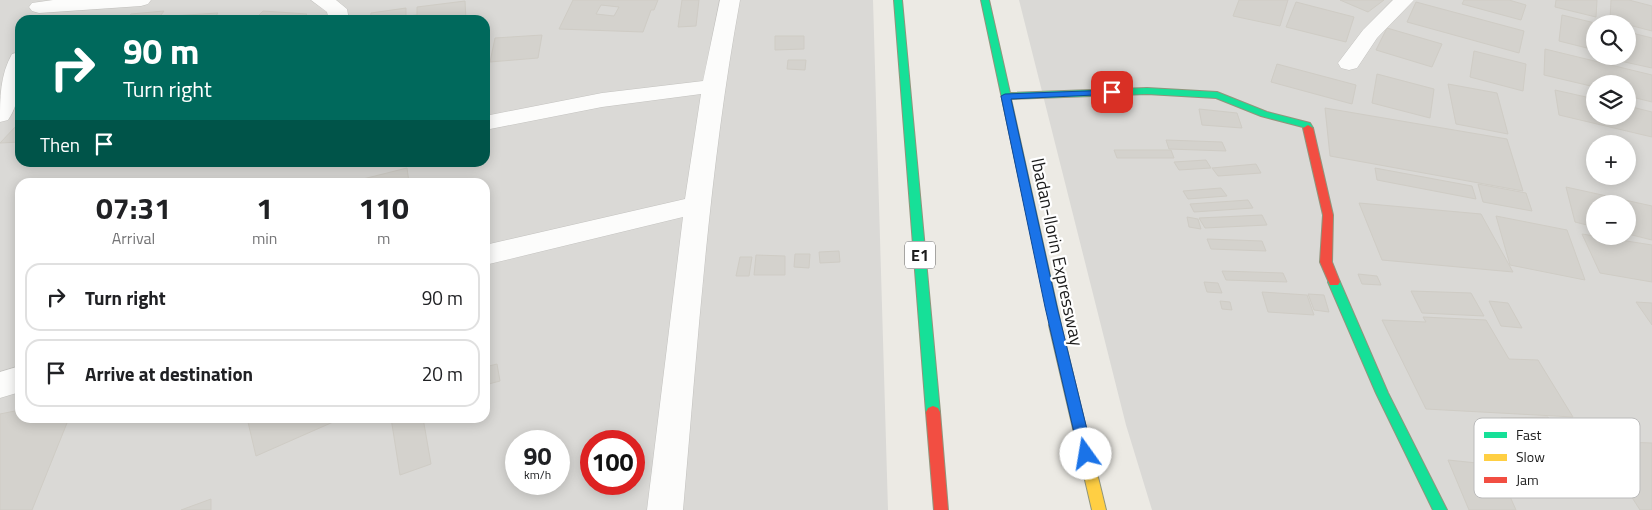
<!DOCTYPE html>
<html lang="en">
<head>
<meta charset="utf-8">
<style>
  body { margin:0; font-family:"Titillium Web",sans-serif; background:#f2f2f2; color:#202124; height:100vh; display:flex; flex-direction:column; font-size:19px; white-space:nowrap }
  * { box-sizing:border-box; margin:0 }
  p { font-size:16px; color:#757577 }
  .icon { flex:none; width:28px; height:28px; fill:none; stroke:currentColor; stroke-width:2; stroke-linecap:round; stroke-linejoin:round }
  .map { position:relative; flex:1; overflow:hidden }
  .details { position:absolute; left:15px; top:178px; width:475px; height:245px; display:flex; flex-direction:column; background:#fff; border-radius:15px; box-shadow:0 2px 12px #0003 }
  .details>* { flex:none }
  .top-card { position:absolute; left:15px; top:15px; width:475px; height:152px; border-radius:15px; box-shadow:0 2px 12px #0003; background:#00695c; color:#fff; overflow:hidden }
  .buttons { position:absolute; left:1586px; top:15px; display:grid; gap:10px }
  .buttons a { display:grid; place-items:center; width:50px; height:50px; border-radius:50%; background:#fff; box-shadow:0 2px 12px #0003; font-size:25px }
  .speed { position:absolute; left:505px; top:430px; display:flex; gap:10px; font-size:25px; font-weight:700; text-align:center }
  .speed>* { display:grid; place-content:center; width:65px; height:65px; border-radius:50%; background:#fff; box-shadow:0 2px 12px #0003; line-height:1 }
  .speed small { font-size:12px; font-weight:400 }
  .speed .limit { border:8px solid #d22; background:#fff; color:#111 }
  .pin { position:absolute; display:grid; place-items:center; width:42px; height:42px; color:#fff; margin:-21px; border-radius:10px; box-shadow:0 2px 8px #0006 }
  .me { position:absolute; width:55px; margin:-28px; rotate:347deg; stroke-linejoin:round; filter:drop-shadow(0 0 4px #0008) }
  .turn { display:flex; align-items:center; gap:18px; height:105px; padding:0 25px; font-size:22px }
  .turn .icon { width:65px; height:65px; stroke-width:2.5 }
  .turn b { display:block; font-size:35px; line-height:42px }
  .then { display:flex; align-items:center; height:48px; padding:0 25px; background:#0003; gap:10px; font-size:19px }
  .eta { display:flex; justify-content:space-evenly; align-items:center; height:85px; text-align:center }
  .eta b { font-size:30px; font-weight:700; line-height:35px }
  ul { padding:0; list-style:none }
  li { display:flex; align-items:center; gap:15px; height:68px; margin:0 10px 8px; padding:0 15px; border:2px solid #e0e0e0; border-radius:15px }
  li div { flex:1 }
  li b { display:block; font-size:19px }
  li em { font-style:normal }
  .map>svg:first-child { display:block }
  .residential { fill:#dad9d6; fill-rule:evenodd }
  .building { fill:#d4d2cd; stroke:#cfccc5; fill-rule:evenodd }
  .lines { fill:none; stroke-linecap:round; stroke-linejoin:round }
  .street-casing { stroke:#c4c3c0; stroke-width:1 }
  .fast-casing { stroke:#90957c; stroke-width:2 }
  .slow-casing { stroke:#90957c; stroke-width:2 }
  .jam-casing { stroke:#90957c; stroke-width:2 }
  .street { fill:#fcfcfb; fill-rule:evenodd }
  .fast { fill:#16e098; fill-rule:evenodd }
  .slow { fill:#ffcf43; fill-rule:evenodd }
  .jam { fill:#f24e42; fill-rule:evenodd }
  .route { fill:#1a73e8; stroke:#114b97 }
  .labels { text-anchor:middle; stroke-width:4.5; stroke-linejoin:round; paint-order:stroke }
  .shield { fill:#fff; stroke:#606060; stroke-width:1 }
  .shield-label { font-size:16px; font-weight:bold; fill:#1c1c1c }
  .street-label { font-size:18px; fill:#1c1c1c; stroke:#fff }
  .key { fill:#fff; stroke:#bbb; stroke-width:1 }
  .key-label { font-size:14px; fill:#1c1c1c }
</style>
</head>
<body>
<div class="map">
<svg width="1652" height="510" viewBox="0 0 1652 510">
  <rect width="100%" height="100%" fill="#eceae4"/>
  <g class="residential">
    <path d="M 0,0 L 873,0 L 888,510 L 0,510 ZM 20,20 L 485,20 L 485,162 L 20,162 ZM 20,182 L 485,182 L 485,418 L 20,418 ZM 516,441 L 559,441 L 559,484 L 516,484 ZM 591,441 L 634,441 L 634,484 L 591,484 Z"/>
    <path d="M 1019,0 L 1652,0 L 1652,510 L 1152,510 L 1126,425 ZM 1595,24 L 1628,24 L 1628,56 L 1595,56 ZM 1595,84 L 1628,84 L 1628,116 L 1595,116 ZM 1595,144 L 1628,144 L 1628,176 L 1595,176 ZM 1595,204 L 1628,204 L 1628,236 L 1595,236 Z"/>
  </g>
  <g class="building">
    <path d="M 573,0 L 658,0 L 654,10 L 651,10 L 643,32 L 559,29 ZM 601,5 L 619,7 L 614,16 L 596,14 Z"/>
    <path d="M 682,0 L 699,0 L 696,26 L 678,27 Z"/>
    <path d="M 1239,0 L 1288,0 L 1280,26 L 1233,16 Z"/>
    <path d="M 1340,0 L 1384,0 L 1368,12 Z"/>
    <path d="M 1464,0 L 1509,0 L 1526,5 L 1521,20 L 1462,4 Z"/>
    <path d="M 1556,0 L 1597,0 L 1596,17 L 1555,7 Z"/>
    <path d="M 1611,0 L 1629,0 L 1652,6 L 1652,31 L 1610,20 Z"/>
    <path d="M 465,1 L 466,20 L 408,20 L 408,16 L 417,15 L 417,7 Z"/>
    <path d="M 1296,2 L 1354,17 L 1346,42 L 1286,27 Z"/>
    <path d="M 1416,2 L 1524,31 L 1519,53 L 1407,22 Z"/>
    <path d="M 406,8 L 406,18 L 370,20 L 371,13 Z"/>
    <path d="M 164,11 L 158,19 L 126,20 L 131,14 Z"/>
    <path d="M 263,11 L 307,14 L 301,20 L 254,20 Z"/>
    <path d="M 218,13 L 213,20 L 168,20 L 171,16 Z"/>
    <path d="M 1562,15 L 1599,24 L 1595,24 L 1595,50 L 1559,41 Z"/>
    <path d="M 1387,28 L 1442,44 L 1432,67 L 1376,50 Z"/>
    <path d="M 1628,32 L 1652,38 L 1652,68 L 1611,59 L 1611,56 L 1628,56 Z"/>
    <path d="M 542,35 L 538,58 L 490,62 L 495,38 Z"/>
    <path d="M 775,36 L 804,36 L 804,49 L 775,50 Z"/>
    <path d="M 1545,49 L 1652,75 L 1652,102 L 1628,96 L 1628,84 L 1595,84 L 1595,87 L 1544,75 Z"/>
    <path d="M 1474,51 L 1526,64 L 1523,91 L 1470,77 Z"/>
    <path d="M 788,60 L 806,60 L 805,70 L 787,69 Z"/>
    <path d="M 1277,64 L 1356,85 L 1352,104 L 1271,82 Z"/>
    <path d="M 1377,74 L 1434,89 L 1430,118 L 1372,103 Z"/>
    <path d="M 1448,84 L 1497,93 L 1508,134 L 1456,124 Z"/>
    <path d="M 1555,90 L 1595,99 L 1595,116 L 1628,116 L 1628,106 L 1652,112 L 1652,137 L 1559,115 Z"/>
    <path d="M 1325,108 L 1507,139 L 1523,191 L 1330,156 Z"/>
    <path d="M 1199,109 L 1237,113 L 1242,128 L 1202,125 Z"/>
    <path d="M 17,125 L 20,125 L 20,142 L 0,143 Z"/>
    <path d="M 1166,140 L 1222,142 L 1226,151 L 1169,149 Z"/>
    <path d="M 1114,150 L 1171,150 L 1174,158 L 1117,158 Z"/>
    <path d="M 1206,160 L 1211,168 L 1179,170 L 1174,162 Z"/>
    <path d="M 1256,164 L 1261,173 L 1218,176 L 1212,168 Z"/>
    <path d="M 407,168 L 409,182 L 351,182 Z"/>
    <path d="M 1375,168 L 1472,186 L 1476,199 L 1377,180 Z"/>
    <path d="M 1478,184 L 1526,193 L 1532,211 L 1483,202 Z"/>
    <path d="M 1566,187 L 1652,206 L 1652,240 L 1628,234 L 1628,204 L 1595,204 L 1595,227 L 1575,222 Z"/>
    <path d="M 1221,188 L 1227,196 L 1188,199 L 1183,191 Z"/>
    <path d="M 1248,200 L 1253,208 L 1194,212 L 1190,204 Z"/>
    <path d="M 1359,203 L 1481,214 L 1513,272 L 1382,260 Z"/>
    <path d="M 1262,215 L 1267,225 L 1205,228 L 1199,218 Z"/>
    <path d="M 1496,216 L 1567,230 L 1585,280 L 1510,265 Z"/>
    <path d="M 1187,217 L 1198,219 L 1201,229 L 1189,227 Z"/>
    <path d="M 1582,234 L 1652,245 L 1652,282 L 1600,273 Z"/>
    <path d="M 1207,239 L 1262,241 L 1266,251 L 1211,249 Z"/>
    <path d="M 839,251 L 840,262 L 820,263 L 819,252 Z"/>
    <path d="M 795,254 L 810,254 L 809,268 L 794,267 Z"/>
    <path d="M 756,255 L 785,256 L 785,275 L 754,275 Z"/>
    <path d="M 740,257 L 752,257 L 749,276 L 736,276 Z"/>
    <path d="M 1222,271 L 1283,273 L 1287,282 L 1226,280 Z"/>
    <path d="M 1358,274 L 1377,276 L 1381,285 L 1362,284 Z"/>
    <path d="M 1204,282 L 1218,283 L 1222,293 L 1207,292 Z"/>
    <path d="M 1411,291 L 1471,293 L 1484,316 L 1422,313 Z"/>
    <path d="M 1262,292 L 1307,295 L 1314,315 L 1268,312 Z"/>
    <path d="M 1308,294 L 1324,295 L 1329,312 L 1314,310 Z"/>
    <path d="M 1220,301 L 1230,302 L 1232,310 L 1222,309 Z"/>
    <path d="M 1489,301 L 1508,303 L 1522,328 L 1501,326 Z"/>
    <path d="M 1636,302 L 1652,303 L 1652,325 Z"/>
    <path d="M 1423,317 L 1486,320 L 1509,359 L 1538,360 L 1573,417 L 1426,409 L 1382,320 L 1426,322 Z"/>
    <path d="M 497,364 L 500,381 L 485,385 L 485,367 Z"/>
    <path d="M 20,410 L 20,418 L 69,418 L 32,510 L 0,510 L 0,414 Z"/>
    <path d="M 1548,417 L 1563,440 L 1516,441 L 1501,418 Z"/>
    <path d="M 247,418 L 340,418 L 340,419 L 256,456 Z"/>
    <path d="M 391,418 L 423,418 L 431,464 L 400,475 Z"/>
    <path d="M 1596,441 L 1652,443 L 1652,510 L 1640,510 Z"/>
    <path d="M 1448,460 L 1496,465 L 1516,510 L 1469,510 Z"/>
    <path d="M 211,499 L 211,510 L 181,510 Z"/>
  </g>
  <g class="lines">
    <g class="street-casing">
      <g id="street">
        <path d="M 151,0 L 148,4 L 141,6 L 39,13 L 32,11 L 29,7 L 32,3 L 53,0 Z"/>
        <path d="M 311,0 L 336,0 L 347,9 L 349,20 L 329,20 L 327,12 Z"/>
        <path d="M 720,0 L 740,0 C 709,169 698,340 683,510 L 647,510 L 683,217 L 485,265 L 485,245 L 685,199 L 701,94 L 602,107 L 485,130 L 485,116 L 602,93 L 703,81 Z"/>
        <path d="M 1393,0 L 1414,0 L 1377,38 L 1357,68 L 1349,70 L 1341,68 L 1338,63 L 1363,30 Z"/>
        <path d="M 20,52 C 20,76 22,100 8,120 L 0,122 C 0,98 0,75 12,54 Z"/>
        <path d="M 20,366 L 20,392 L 0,398 L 0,372 Z"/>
      </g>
    </g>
    <g class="fast-casing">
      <g id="fast">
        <path d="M 894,0 L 902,0 L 940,412 L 938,416 L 933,418 L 928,416 L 926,412 Z"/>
        <path d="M 981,0 L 989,0 L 1010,93 L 1147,88 L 1217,92 L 1267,112 L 1310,123 L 1313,128 L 1308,131 L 1305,130 L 1303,127 L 1261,116 L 1216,98 L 1147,94 L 1011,99 L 1061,325 L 1059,328 L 1051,328 Z"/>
        <path d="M 1334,278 L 1338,279 L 1340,282 L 1388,393 L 1447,510 L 1433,510 L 1376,393 L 1328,282 L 1330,279 Z"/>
      </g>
    </g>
    <g class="slow-casing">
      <path id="slow" d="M 1055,320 L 1059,322 L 1061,325 L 1106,510 L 1092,510 L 1049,325 L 1051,322 Z"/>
    </g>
    <g class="jam-casing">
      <g id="jam">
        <path d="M 1308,125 L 1313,128 L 1333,215 L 1332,262 L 1340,282 L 1338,285 L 1330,285 L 1320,262 L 1323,215 L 1303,128 Z"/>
        <path d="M 933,406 L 938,408 L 940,412 L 948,510 L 934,510 L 926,412 L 928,408 Z"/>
      </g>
    </g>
    <use href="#street" class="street"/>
    <use href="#fast" class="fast"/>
    <use href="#slow" class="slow"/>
    <use href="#jam" class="jam"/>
  </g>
  <path class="route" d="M 1112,90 L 1116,92 L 1115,94 L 1011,99 L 1057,307 L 1093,454 L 1091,459 L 1086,461 L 1081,459 L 1079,454 L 1045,307 L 1001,96 L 1005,94 Z"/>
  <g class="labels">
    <rect class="shield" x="905" y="241.5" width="30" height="27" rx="4"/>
    <g class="shield-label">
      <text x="920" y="261">E1</text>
    </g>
    <g class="street-label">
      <text transform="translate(1057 252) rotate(78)" y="6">Ibadan-Ilorin Expressway</text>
    </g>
  </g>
  <rect x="1474" y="418" width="166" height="80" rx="8" class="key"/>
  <rect x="1484" y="432" width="23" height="6" fill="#16e098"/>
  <rect x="1484" y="454" width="23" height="7" fill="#ffcf43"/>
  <rect x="1484" y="477" width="23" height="6" fill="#f24e42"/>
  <g class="key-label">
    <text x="1516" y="440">Fast</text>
    <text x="1516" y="462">Slow</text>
    <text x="1516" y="485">Jam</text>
  </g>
</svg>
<div class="buttons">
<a><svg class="icon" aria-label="search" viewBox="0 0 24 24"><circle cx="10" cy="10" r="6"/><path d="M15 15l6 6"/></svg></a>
<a><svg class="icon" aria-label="layers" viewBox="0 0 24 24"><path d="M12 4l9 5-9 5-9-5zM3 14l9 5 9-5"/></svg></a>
<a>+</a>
<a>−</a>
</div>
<div class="speed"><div>90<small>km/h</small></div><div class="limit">100</div></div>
<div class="pin" style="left:1112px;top:92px;background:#d93025"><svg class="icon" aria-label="arrive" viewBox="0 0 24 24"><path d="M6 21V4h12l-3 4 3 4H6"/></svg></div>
<svg class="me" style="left:1086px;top:454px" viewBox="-20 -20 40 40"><circle r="19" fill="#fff"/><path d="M0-13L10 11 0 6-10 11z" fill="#1a73e8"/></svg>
<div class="top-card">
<div class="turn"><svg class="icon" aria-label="right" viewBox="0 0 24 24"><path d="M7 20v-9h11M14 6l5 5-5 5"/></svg><div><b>90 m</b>Turn right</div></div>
<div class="then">Then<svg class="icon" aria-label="arrive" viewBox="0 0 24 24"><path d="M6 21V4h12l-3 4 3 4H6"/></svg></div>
</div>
<section class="details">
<div class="eta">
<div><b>07:31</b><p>Arrival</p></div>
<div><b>1</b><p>min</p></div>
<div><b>110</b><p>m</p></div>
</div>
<ul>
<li><svg class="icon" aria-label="right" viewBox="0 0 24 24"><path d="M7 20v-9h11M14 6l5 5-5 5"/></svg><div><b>Turn right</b></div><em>90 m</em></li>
<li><svg class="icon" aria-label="arrive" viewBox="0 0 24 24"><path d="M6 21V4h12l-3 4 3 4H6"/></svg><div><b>Arrive at destination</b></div><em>20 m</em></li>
</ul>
</section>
</div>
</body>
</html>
